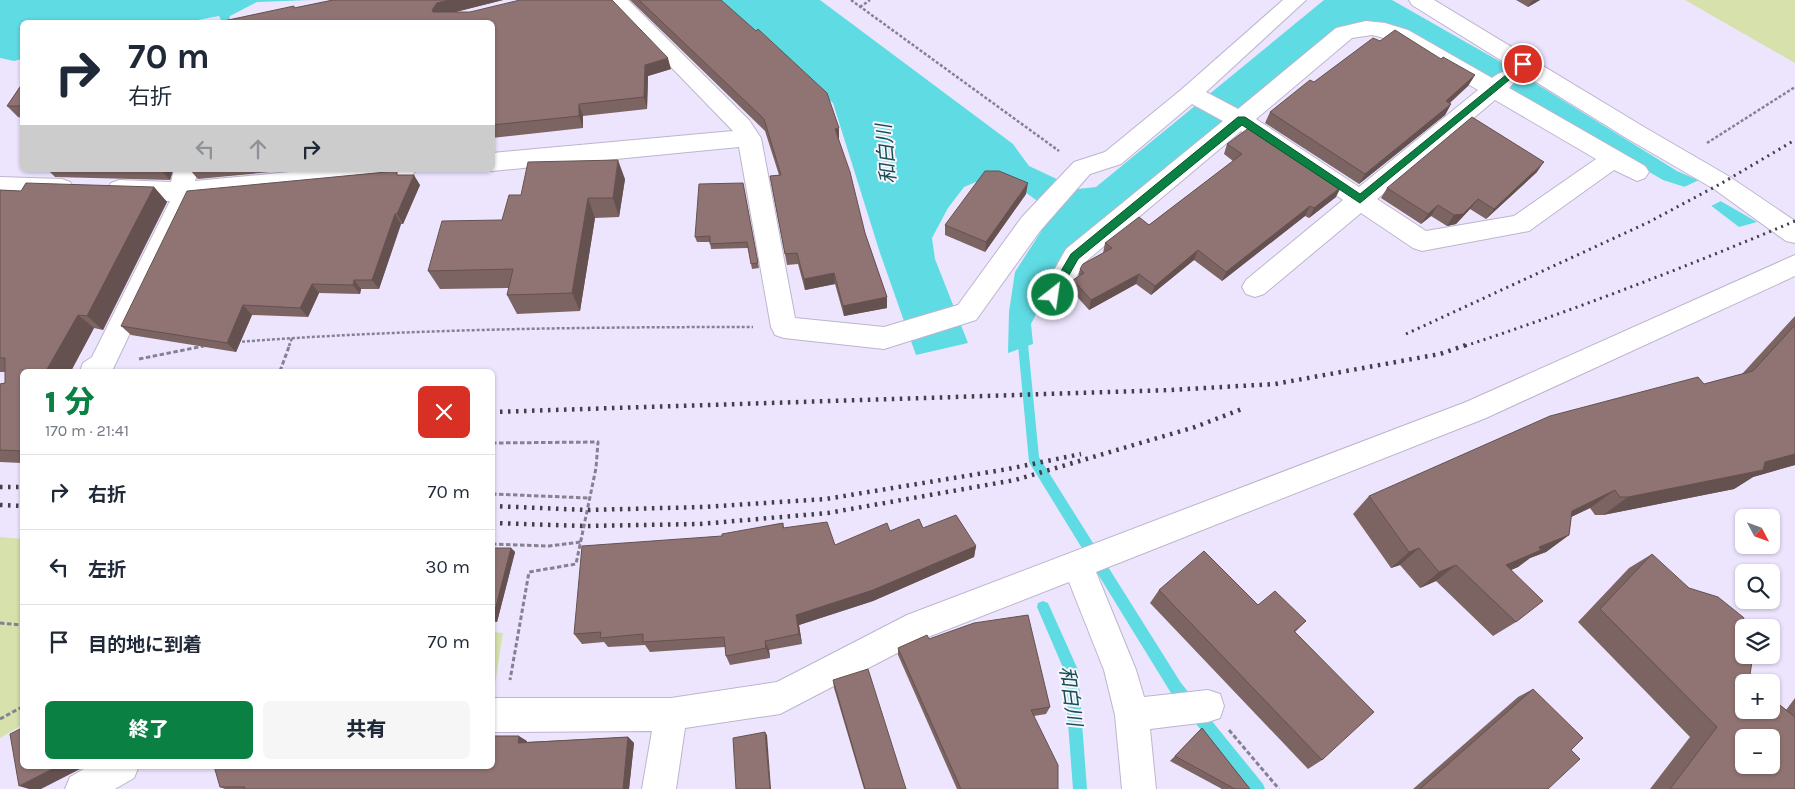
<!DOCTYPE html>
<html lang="ja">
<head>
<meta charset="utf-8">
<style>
  body { margin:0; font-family:Karla,"Noto Sans JP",sans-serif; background:#f6f6f7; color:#1f2937; height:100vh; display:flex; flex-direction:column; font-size:19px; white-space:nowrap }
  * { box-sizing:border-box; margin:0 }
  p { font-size:16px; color:#747a83 }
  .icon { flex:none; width:28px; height:28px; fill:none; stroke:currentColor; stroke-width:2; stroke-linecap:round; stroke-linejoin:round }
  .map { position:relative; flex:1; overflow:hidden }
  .panel { position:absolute; left:20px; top:369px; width:475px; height:400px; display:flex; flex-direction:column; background:#fff; border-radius:8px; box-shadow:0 1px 4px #0004 }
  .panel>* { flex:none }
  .guide { position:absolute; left:20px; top:20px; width:475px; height:152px; border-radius:8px; box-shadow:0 1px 4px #0004; background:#fff; color:#1f2937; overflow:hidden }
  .needle { width:32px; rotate:131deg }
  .controls { position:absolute; left:1735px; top:509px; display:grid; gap:10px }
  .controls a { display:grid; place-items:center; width:45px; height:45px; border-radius:8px; background:#fff; box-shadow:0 1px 4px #0004; font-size:25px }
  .pin { position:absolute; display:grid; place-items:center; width:42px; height:42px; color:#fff; margin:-21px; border:2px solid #fff; border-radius:50%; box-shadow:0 1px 5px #0007 }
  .me { position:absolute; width:55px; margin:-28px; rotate:30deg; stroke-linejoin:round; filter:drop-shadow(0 0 4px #0008) }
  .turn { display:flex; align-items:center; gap:18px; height:105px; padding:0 25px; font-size:22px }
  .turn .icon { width:65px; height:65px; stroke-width:2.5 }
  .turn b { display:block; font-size:35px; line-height:42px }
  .lanes { display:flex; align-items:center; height:48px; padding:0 25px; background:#0003; justify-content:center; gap:25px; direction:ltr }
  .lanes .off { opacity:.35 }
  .round { display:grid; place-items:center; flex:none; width:52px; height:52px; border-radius:8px; background:#f6f6f7 }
  .summary { display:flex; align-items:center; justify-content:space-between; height:85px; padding:0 25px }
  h1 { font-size:30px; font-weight:800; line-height:38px; color:#0b8043 }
  .cta { display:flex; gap:10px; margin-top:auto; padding:10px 25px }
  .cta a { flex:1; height:58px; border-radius:8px; background:#0b8043; color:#fff; font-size:20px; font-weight:800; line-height:58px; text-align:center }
  .cta a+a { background:#f6f6f7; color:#1f2937 }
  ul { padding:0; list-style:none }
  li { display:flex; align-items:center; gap:15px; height:75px; padding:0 25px; border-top:1px solid #e0e1e3 }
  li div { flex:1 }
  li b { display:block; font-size:19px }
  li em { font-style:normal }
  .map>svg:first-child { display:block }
  .green { fill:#d6e1ac }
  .water { fill:#5fdbe3 }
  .pier { fill:#ede5fe }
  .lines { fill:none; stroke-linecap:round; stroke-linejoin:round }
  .stream { fill:#5fdbe3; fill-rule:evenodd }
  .street-casing { stroke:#bdb5cd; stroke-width:2 }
  .path-far1 { stroke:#868192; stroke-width:2.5; stroke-dasharray:3 2; stroke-linecap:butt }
  .path { stroke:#868192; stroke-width:3; stroke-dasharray:4.5 2.5; stroke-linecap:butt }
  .street { fill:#fff; fill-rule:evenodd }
  .rail-far1 { stroke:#423e4a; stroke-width:3; stroke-dasharray:2 4.5; stroke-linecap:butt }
  .rail { stroke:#423e4a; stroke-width:4.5; stroke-dasharray:2.5 5.5; stroke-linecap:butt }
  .wall { fill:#7c6463 }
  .shaded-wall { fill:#655150 }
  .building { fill:#907473; stroke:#655150; fill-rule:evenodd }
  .route { fill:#0b8043; stroke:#07532c }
  .labels { text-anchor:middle; stroke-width:4; stroke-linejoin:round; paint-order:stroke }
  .water-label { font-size:20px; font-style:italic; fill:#184f52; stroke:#f8f5ff }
</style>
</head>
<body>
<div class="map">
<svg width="1795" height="789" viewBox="0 0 1795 789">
  <rect width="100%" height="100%" fill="#ede5fe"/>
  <g class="green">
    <path d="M 1685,0 L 1795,0 L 1795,63 Z"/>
    <path d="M 0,537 L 22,539 L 22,725 L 0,738 Z"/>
    <path d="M 493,632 L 503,633 L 493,696 L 492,632 Z"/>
  </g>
  <g class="water">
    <path d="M 0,0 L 311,0 L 257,2 L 230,16 L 229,22 L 222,22 L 219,16 L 187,22 L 22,22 L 22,59 L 14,61 L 0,58 Z"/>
    <path d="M 721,0 L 820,0 L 1013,144 L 1029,166 L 1078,189 L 1096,187 L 1324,0 L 1392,0 L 1506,65 L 1677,171 L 1700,181 L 1717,199 L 1757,222 L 1739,227 L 1688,188 L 1663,180 L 1507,90 L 1380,24 L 1359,22 L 1337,28 L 1087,232 L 1065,259 L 1031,324 L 1033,344 L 1008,353 L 1009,312 L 1015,272 L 1053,213 L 1020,188 L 983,179 L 964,187 L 948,208 L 932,238 L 935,259 L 968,343 L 916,355 L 880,253 L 833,103 Z"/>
  </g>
  <path class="pier" d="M 1701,179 L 1719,197 L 1723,200 L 1709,207 L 1687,190 L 1682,188 Z"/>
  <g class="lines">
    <g class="stream">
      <path d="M 1022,330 L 1026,331 L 1027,334 L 1039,457 L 1181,683 L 1263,784 L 1265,789 L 1249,789 L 1171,693 L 1029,462 L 1017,334 L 1018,331 Z"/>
      <path d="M 1043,601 L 1048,603 L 1078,670 L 1087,789 L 1073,789 L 1064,670 L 1037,607 L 1038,603 Z"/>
    </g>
    <g class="street-casing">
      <g id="street">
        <path d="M 606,0 L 628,0 L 749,120 L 761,138 L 795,318 L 884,327 L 958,305 L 1022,217 L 1074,162 L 1105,152 L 1182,89 L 1283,0 L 1306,0 L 1206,92 L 1238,109 L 1336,28 L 1366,21 L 1385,23 L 1408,30 L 1492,78 C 1500,72 1505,70 1515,73 L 1518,78 L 1509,88 L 1645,166 L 1649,172 L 1645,178 L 1637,181 L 1614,170 L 1529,231 L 1422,251 L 1413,248 L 1361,213 L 1264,294 L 1255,297 L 1246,294 L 1242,287 L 1246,280 L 1343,200 L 1241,131 L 1084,263 L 1062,302 L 1053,305 L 1044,302 L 1040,295 L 1066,249 L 1223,121 L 1192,104 L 1121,164 L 1090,174 L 1040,231 L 976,320 L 884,349 L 784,338 L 775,335 L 771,327 L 739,147 L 492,171 L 490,170 L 492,170 L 492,153 L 733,131 ZM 1372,35 L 1392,40 L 1478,90 L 1359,187 L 1256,119 L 1352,38 ZM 1495,100 L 1596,159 L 1514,216 L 1426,231 L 1377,199 Z"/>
        <path d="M 1409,0 L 1434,0 L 1644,127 L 1730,177 L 1795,221 L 1795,243 L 1786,241 L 1714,189 L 1628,139 L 1412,5 Z"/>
        <path d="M 174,170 L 198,170 L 195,181 L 311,170 L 416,170 L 412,176 L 404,179 L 194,199 L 112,371 L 80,371 L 83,363 L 92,357 L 170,201 L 119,198 L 111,195 L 107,189 L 111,183 L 119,180 L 171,182 Z"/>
        <path d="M 0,177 L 62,179 L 70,182 L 74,188 L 70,194 L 62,197 L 0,195 Z"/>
        <path d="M 1795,255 L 1795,276 L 1486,418 L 1096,572 L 1136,670 L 1144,697 L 1208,690 L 1220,694 L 1224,706 L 1220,718 L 1208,722 L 1150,729 L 1156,789 L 1122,789 L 1115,715 L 1104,670 L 1069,582 L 928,637 L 780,714 L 685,728 L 676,789 L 642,789 L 652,731 L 492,732 L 492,698 L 671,698 L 777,682 L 907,615 L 1466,402 Z"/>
        <path d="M 89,766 L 139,766 L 134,778 L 115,789 L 65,789 L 70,777 Z"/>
      </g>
    </g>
    <g class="path-far1">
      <path d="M 851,0 L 1059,151"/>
      <path d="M 860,7 L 870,0"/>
      <path d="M 1707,143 L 1795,87"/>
      <path d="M 237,342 C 408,329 581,327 753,327"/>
      <path d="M 289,346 L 292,338"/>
    </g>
    <g class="path">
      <path d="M 139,359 L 204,346"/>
      <path d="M 280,371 L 290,344"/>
      <path d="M 492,443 L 598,442 L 596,468 L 576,564 L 529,572 L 510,680"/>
      <path d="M 492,494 L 589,498"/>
      <path d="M 492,544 L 549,546 L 581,542"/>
      <path d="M 0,623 L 22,625"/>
      <path d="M 0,719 L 22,707"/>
      <path d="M 1229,730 L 1279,789"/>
    </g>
    <use href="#street" class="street"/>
    <g class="rail-far1">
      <path d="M 1406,334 L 1649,222 L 1722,183 L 1795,140"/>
      <path d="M 1465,346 C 1577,309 1686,267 1795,221"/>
    </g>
    <g class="rail">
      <path d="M 492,412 L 1170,390 L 1275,384 L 1440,354 L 1469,344"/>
      <path d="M 0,487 L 22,487"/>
      <path d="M 0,505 L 22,506"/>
      <path d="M 492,506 L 587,510 L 703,507 L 826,499 L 1008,469 L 1081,454"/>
      <path d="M 492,523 L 584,526 L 700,524 L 828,513 L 1015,480 L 1195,427 L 1242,409"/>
    </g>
  </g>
  <g class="wall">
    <path d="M 333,0 L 503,0 L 456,12 L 671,69 L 648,76 L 647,109 L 583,116 L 583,128 L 492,138 L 492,22 L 295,8 Z"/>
    <path d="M 630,0 L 721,0 L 839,139 L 839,140 L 865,233 L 887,297 L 887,308 L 844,316 L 835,284 L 805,290 L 798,264 L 787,265 L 770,176 L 779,175 L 765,131 Z"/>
    <path d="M 1516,0 L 1540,0 L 1528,7 Z"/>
    <path d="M 1380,41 L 1475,75 L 1468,86 L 1450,103 L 1451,104 L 1445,115 L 1359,184 L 1265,123 L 1270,112 L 1314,82 Z"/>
    <path d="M 22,84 L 22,118 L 18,117 L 7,106 Z"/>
    <path d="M 1227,144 L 1336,197 L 1309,218 L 1305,216 L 1222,281 L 1194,260 L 1151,295 L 1136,284 L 1089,310 L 1071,290 L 1073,280 L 1078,277 L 1080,269 L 1103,253 L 1105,243 L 1149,225 L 1233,161 L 1224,154 Z"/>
    <path d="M 48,170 L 173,170 L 170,180 L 55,177 Z"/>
    <path d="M 190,170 L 291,170 L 198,179 Z"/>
    <path d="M 1537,172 L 1486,219 L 1470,209 L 1456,224 L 1447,226 L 1431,216 L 1421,224 L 1381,198 L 1387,188 Z"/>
    <path d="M 400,175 L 420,185 L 403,224 L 401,224 L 379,289 L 361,289 L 360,294 L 319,293 L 308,317 L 252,315 L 236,352 L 131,335 L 121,326 Z"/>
    <path d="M 625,179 L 619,217 L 595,218 L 580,311 L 517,314 L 507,295 L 509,288 L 440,289 L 428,271 L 502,220 L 521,195 Z"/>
    <path d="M 743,183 L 759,268 L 752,269 L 748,248 L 711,249 L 710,242 L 697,242 L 695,237 Z"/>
    <path d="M 154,187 L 167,202 L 103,330 L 94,328 L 71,371 L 22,371 L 22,463 L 0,462 L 0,384 L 5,383 L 5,372 L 0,372 L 0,190 L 21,191 Z"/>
    <path d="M 1026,194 L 985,252 L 945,235 L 945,225 Z"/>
    <path d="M 1795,316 L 1795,465 L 1753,477 L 1734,489 L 1603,515 L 1595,515 L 1590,508 L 1571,517 L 1569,535 L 1546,552 L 1530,558 L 1518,567 L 1511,570 L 1516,622 L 1493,636 L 1436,581 L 1420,588 L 1400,565 L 1391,568 L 1353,514 L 1369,496 L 1704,384 L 1742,374 Z"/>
    <path d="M 783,523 L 784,528 L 835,545 L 890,531 L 923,528 L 976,546 L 974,557 L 873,601 L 799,625 L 802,644 L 769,650 L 770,658 L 730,665 L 726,656 L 725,647 L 650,652 L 645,645 L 608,647 L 604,642 L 582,644 L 574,634 L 722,536 Z"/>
    <path d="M 492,548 L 511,548 L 515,552 L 497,622 L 492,622 Z"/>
    <path d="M 1652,554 L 1749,681 L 1786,710 L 1795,698 L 1795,789 L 1650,789 L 1690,737 L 1578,622 L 1629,568 Z"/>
    <path d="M 1159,590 L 1258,605 L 1306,621 L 1295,632 L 1322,760 L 1308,769 L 1150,603 Z"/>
    <path d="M 929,639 L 1050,707 L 1046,714 L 1034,716 L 1058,789 L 957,789 L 898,655 L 898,648 Z"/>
    <path d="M 833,680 L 906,789 L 864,789 L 834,688 Z"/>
    <path d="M 1533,689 L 1571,750 L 1548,789 L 1413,789 L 1518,697 Z"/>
    <path d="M 1202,728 L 1250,789 L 1222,789 L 1170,761 Z"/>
    <path d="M 628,737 L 634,743 L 629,789 L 225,789 L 220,787 L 527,741 L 527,742 Z"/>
  </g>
  <g class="shaded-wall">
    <path d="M 450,0 L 503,0 L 443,15 L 437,22 L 432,10 L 437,3 Z"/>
    <path d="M 1534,0 L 1540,0 L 1528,7 L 1531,2 Z"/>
    <path d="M 668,58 L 671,69 L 648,76 L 647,109 L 644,97 L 645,65 Z"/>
    <path d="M 1475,75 L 1468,86 L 1440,111 L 1446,101 Z"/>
    <path d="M 579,104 L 583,116 L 583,128 L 579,116 Z"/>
    <path d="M 1451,104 L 1445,115 L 1359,184 L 1365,174 Z"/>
    <path d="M 839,128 L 839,139 L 836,140 L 835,129 Z"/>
    <path d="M 618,160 L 625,179 L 619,217 L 613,198 Z"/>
    <path d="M 1544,162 L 1537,172 L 1486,219 L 1494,209 Z"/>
    <path d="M 161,170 L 173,170 L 170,180 Z"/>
    <path d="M 414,175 L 420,185 L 403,224 L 397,214 Z"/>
    <path d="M 1028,183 L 1026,194 L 985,252 L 986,242 Z"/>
    <path d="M 154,187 L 167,202 L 103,330 L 87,316 Z"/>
    <path d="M 1341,187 L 1336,197 L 1309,218 L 1314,208 Z"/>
    <path d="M 588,198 L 595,218 L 580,311 L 572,293 Z"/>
    <path d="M 1478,199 L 1470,209 L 1456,224 L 1447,226 L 1454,215 Z"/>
    <path d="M 1438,205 L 1431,216 L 1421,224 L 1428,214 Z"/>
    <path d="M 1310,206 L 1305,216 L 1222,281 L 1226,272 Z"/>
    <path d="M 395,214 L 401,224 L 379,289 L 372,280 Z"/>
    <path d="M 1198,250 L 1194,260 L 1151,295 L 1155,286 Z"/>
    <path d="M 834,273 L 835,284 L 805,290 L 804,279 Z"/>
    <path d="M 1139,274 L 1136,284 L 1089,310 L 1091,300 Z"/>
    <path d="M 354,280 L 361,289 L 360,294 L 353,285 Z"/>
    <path d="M 312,284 L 319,293 L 308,317 L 300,308 Z"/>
    <path d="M 887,297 L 887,308 L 844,316 L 843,306 Z"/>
    <path d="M 243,305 L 252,315 L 236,352 L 227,343 Z"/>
    <path d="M 78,315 L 94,328 L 71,371 L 46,371 Z"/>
    <path d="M 1795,454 L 1795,465 L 1753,477 L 1734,489 L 1603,515 L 1628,497 Z"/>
    <path d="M 1615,490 L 1590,508 L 1548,528 L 1572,511 Z"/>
    <path d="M 1569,535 L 1546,552 L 1530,558 L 1518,567 L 1485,581 L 1506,565 L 1539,547 Z"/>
    <path d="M 976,546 L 974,557 L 873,601 L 799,625 L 802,644 L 799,634 L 796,615 Z"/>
    <path d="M 511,548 L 515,552 L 497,622 L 493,618 Z"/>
    <path d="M 1419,548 L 1400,565 L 1391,568 L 1409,552 Z"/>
    <path d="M 1456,565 L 1436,581 L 1420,588 L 1439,572 Z"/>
    <path d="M 765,641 L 769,650 L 770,658 L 766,648 Z"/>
    <path d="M 765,732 L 767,735 L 771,789 L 770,789 Z"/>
    <path d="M 519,736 L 527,741 L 526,748 L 518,743 Z"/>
    <path d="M 628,737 L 634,743 L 629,789 L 623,789 Z"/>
    <path d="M 58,766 L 86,766 L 41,789 L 29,789 L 19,786 Z"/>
  </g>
  <g class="building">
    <path d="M 333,0 L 450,0 L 437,3 L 432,10 L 433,12 L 470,12 L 520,0 L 612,0 L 668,58 L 645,65 L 644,97 L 579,104 L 579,116 L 492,125 L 492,22 L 219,22 L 294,6 L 294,8 Z"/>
    <path d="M 639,0 L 721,0 L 756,31 L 758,29 L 827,93 L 839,128 L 835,129 L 850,172 L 865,233 L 887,297 L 843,306 L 834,273 L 804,279 L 797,253 L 785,254 L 770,176 L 781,175 L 764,119 Z"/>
    <path d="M 1395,30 L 1441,59 L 1443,57 L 1475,75 L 1446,101 L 1451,104 L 1365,174 L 1270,112 L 1310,80 L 1314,82 L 1373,38 L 1380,41 Z"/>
    <path d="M 22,84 L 22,106 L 7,106 Z"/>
    <path d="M 1472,117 L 1544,162 L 1494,209 L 1478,199 L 1463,214 L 1454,215 L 1438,205 L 1428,214 L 1387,188 Z"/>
    <path d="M 1250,127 L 1341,187 L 1314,208 L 1310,206 L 1226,272 L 1198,250 L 1155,286 L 1139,274 L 1091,300 L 1073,280 L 1084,273 L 1080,269 L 1083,264 L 1112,248 L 1105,243 L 1139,217 L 1149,225 L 1242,154 L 1227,144 Z"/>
    <path d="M 618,160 L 613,198 L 588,198 L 572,293 L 507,295 L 513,269 L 428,271 L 442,221 L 502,220 L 509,195 L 521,195 L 528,162 Z"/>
    <path d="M 397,171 L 397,175 L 414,175 L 397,214 L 395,214 L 372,280 L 354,280 L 353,285 L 312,284 L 300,308 L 243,305 L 227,343 L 121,326 L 187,191 Z"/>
    <path d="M 985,171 L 999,171 L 1028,183 L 986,242 L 945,225 Z"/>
    <path d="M 26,183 L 154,187 L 87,316 L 78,315 L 46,371 L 22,371 L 22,451 L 0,450 L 0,384 L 5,383 L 5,358 L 0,358 L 0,190 L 21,191 Z"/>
    <path d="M 743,183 L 758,263 L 751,264 L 747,242 L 710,244 L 710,236 L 695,237 L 699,184 Z"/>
    <path d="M 1795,325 L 1795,454 L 1765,462 L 1763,470 L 1628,497 L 1620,497 L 1615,490 L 1572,511 L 1569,535 L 1539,547 L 1541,550 L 1506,565 L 1543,601 L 1516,622 L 1456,565 L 1439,572 L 1419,548 L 1409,552 L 1369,496 L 1550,416 L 1698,377 L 1704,384 L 1753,371 Z"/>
    <path d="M 956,515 L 976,546 L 873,590 L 796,615 L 799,634 L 765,641 L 766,648 L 726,656 L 724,637 L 643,642 L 643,634 L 600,638 L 601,632 L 574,634 L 582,546 L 722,536 L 722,534 L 783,523 L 783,528 L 827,522 L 835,545 L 887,523 L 890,531 L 919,519 L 923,528 Z"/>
    <path d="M 492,548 L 511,548 L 493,618 L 492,618 Z"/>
    <path d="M 1204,551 L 1258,605 L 1275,591 L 1306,621 L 1294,631 L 1374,712 L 1322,760 L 1159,590 Z"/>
    <path d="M 1652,554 L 1689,588 L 1718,597 L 1743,617 L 1749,628 L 1744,628 L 1744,655 L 1753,655 L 1749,681 L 1751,682 L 1744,682 L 1744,710 L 1771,710 L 1771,698 L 1795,717 L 1795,789 L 1670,789 L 1717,727 L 1600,609 ZM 1744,738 L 1771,738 L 1771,765 L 1744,765 Z"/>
    <path d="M 1028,615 L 1050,707 L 1031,710 L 1058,765 L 1058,789 L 961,789 L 898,648 L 927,635 L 929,639 L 974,623 Z"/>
    <path d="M 868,669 L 906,789 L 865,789 L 833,680 Z"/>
    <path d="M 1533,689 L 1583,738 L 1571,750 L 1580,759 L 1548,789 L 1420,789 Z"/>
    <path d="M 22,728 L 22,766 L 58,766 L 19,786 L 10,734 Z"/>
    <path d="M 1202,728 L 1250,789 L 1235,789 L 1175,756 Z"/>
    <path d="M 765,732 L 770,789 L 736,789 L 733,738 Z"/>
    <path d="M 492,736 L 519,736 L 518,743 L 628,737 L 623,789 L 244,789 L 245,787 L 220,787 L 214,766 L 492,766 Z"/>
  </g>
  <path class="route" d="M 1523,61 L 1528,64 L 1526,66 L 1360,203 L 1242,125 L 1078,259 L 1056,298 L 1049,298 L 1047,295 L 1071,254 L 1238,117 L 1245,117 L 1360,194 Z"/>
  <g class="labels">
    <g class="water-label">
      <text transform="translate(886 154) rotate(-95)" y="7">和白川</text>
      <text transform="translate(1071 696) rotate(82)" y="7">和白川</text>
    </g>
  </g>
</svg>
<div class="controls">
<a><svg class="needle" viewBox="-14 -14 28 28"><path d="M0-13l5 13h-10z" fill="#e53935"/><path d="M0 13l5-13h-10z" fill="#747a83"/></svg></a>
<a><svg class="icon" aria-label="search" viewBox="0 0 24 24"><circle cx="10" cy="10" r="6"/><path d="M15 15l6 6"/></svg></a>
<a><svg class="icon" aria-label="layers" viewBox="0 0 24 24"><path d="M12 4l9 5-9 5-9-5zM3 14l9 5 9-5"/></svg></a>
<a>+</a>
<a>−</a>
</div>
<div class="pin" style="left:1523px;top:64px;background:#d93025"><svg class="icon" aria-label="arrive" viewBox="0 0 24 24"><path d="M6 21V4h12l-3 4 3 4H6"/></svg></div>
<svg class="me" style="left:1053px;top:295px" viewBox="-20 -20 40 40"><circle r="17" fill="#0b8043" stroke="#fff" stroke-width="3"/><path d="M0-11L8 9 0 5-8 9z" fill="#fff"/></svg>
<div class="guide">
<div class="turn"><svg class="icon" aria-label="right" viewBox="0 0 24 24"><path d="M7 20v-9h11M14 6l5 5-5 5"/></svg><div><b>70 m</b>右折</div></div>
<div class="lanes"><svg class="icon off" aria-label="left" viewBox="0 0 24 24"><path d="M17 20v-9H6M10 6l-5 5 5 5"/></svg><svg class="icon off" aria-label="ahead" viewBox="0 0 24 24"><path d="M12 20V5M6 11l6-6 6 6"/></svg><svg class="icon" aria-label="right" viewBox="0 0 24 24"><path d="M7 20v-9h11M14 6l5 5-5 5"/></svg></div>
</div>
<section class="panel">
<div class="summary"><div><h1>1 分</h1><p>170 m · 21:41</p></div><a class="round" style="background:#d93025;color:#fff"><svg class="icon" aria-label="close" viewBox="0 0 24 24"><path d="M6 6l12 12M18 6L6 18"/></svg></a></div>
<ul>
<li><svg class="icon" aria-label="right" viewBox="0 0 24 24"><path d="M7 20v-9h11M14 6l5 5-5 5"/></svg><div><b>右折</b></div><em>70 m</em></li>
<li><svg class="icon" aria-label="left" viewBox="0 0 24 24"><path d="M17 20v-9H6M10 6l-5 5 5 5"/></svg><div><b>左折</b></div><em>30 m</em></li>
<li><svg class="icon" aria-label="arrive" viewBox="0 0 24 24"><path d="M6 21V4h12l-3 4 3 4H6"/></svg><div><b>目的地に到着</b></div><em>70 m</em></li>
</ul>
<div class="cta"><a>終了</a><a>共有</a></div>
</section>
</div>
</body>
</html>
